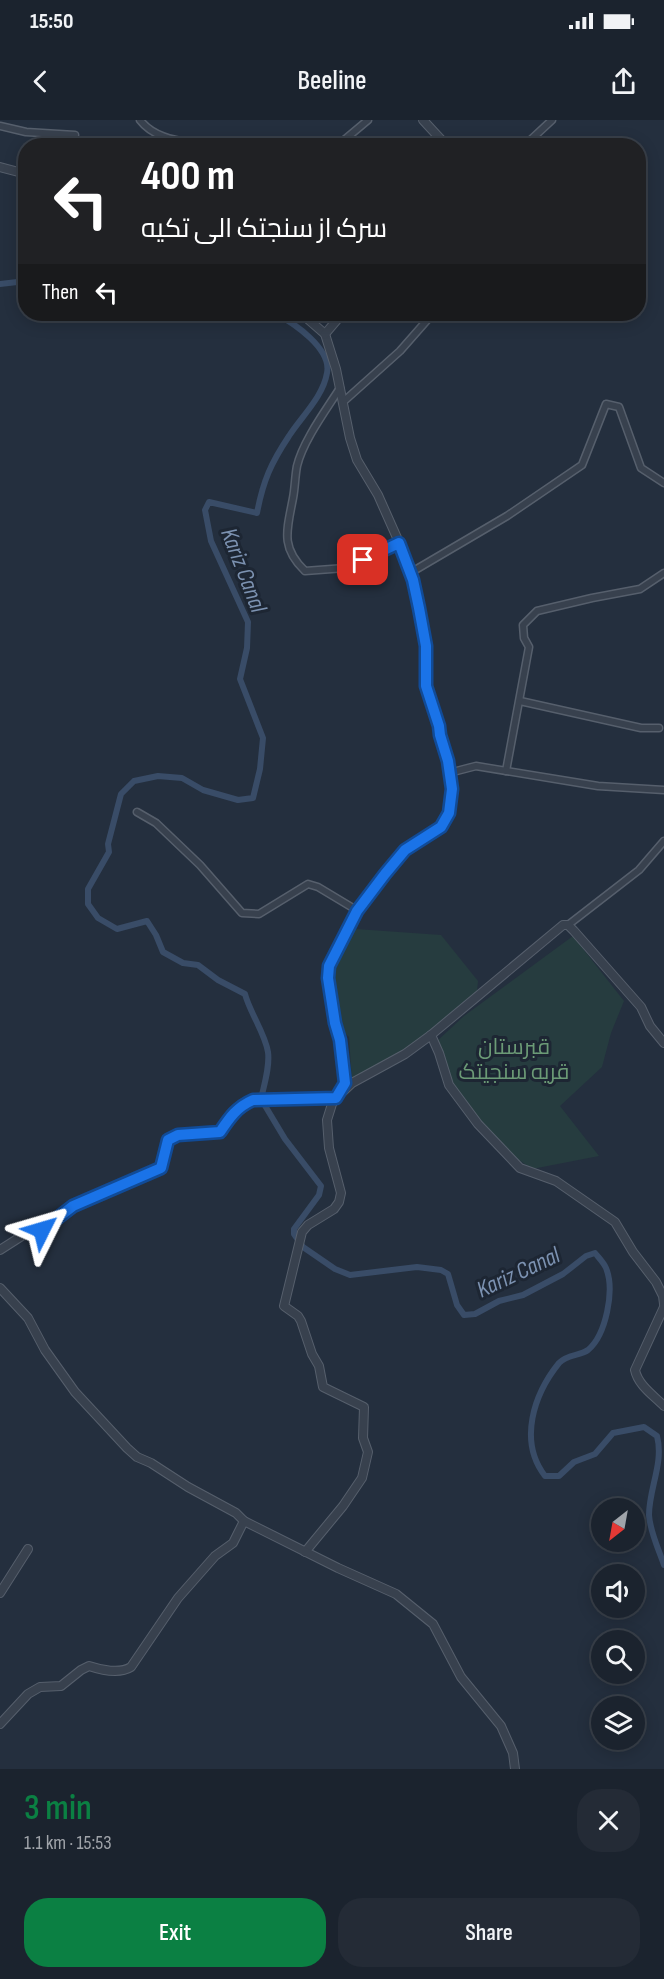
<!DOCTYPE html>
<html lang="en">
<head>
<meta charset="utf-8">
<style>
  body { margin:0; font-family:"Sofia Sans Condensed",Cairo,sans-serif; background:#242b36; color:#f1f3f6; height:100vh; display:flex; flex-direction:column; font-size:22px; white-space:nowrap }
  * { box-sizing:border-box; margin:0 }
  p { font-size:20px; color:#a0a4aa }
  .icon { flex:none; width:33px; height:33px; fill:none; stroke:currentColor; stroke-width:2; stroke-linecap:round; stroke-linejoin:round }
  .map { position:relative; height:1649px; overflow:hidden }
  .side { display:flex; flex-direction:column; background:#1b232e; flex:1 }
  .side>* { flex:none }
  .top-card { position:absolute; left:18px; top:18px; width:628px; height:183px; border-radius:24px; box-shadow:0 3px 15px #0003,0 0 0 2px #39404a; background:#202124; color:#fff; overflow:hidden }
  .needle { width:39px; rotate:211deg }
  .controls { position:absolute; left:591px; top:1378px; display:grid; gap:12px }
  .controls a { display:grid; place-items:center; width:54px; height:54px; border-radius:50%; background:#1b232e; box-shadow:0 3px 15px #0003,0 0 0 2px #39404a; font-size:30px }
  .pin { position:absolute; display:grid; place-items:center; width:51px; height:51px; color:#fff; margin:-26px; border-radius:12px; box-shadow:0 3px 9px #0006 }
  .me { position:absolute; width:66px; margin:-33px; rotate:50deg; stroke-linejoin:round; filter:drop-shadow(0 0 4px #0008) }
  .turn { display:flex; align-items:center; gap:21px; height:126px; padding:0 24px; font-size:27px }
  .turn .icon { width:78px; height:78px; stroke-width:2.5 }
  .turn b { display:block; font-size:42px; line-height:51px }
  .then { display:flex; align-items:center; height:57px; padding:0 24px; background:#0003; gap:12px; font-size:22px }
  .round { display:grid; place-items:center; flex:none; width:63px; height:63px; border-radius:24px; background:#242b36 }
  .head { display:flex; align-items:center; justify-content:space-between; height:102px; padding:0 24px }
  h1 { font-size:36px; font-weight:600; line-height:45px; color:#0b8043 }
  .button { display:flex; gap:12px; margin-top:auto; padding:12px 24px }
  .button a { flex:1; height:69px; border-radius:24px; background:#0b8043; color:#fff; font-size:24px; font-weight:600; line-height:69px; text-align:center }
  .button a+a { background:#242b36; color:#f1f3f6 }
  .status { display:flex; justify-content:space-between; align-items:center; height:42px; padding:0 30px; background:#1b232e; direction:ltr }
  .status svg { height:16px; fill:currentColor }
  header { display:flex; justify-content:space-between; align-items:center; height:78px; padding:0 24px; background:#1b232e; font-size:27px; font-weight:600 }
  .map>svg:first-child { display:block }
  .green { fill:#263c3f }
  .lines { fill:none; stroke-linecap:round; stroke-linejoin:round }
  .canal { stroke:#394c67; stroke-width:6 }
  .minor-casing { stroke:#565f6c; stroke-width:9 }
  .tertiary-casing { stroke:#565f6c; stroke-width:10 }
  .minor { stroke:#38414e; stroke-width:6 }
  .tertiary { stroke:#38414e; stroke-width:8 }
  .route-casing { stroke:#114b97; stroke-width:15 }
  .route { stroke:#1a73e8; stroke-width:10 }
  .labels { text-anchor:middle; stroke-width:6; stroke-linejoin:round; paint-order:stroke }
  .park-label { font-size:22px; fill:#6b9a76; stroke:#1d2633 }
  .water-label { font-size:24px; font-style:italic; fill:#7c92b1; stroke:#1d2633 }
</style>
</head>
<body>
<div class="status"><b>15:50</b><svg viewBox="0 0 49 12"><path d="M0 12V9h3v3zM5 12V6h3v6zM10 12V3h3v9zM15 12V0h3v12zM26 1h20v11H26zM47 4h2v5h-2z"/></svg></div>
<header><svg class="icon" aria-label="back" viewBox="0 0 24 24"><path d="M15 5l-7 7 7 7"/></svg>Beeline<svg class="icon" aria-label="share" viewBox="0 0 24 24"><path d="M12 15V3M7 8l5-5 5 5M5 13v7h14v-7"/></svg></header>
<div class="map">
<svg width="664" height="1649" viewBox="0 0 664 1649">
  <rect width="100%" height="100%" fill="#242f3e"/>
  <g class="green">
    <path d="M 356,809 L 441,815 L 478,861 L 477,871 C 438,909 407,946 352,963 L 349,917 L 340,908 L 332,864 L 334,842 Z"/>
    <path d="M 573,816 L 624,881 L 611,913 L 602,947 L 560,986 L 599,1036 L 532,1049 L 509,1033 L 455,972 L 436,922 L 464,896 Z"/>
  </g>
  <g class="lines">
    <g class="canal">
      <path d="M 0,164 L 26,161"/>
      <path d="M 276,194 C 294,203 332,229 327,253 C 323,277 301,297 289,316 C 271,343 263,361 257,393 L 209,382 L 205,390 L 211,421 L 248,502 L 247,528 L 240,559 L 263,618 L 260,649 L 253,678 L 238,680 L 203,670 L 182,658 L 158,656 L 134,661 L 121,674 L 108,724 L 109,732 L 88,769 L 88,784 L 98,798 L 117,809 L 147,801 L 156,815 L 163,832 L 183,843 L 198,845 L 218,860 L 245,874 C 250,893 265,913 268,932 C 270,947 264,965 261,979 L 285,1019 L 321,1066 L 319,1075 L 294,1109 L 294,1114 L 303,1127 L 335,1149 L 350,1155 L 417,1147 L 441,1150 L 448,1154 L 457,1185 L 464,1195 L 475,1194 L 499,1181 L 523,1175 L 563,1154 L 586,1136 L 595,1133 C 599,1138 604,1143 606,1148 C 615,1170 606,1215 588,1230 C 580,1236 567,1234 559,1243 C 534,1274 518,1321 545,1356 L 559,1356 L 574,1342 L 595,1334 L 613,1313 L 644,1307 L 657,1316 C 664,1343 649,1368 649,1395 C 650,1412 659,1430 664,1445"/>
    </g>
    <g class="minor-casing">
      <g id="minor">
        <path d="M 140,0 C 155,20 183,21 206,26"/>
        <path d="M 0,6 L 26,12 L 75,15"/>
        <path d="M 337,26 L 368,0"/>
        <path d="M 524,26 L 552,0"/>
        <path d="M 340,268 C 326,290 303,321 297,346 C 295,356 295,368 293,378 C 287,410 280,427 305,451 L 345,448 L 399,423"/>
        <path d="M 343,282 L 400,231 L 429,198"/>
        <path d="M 410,453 L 507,396 L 582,345 L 606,284 L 619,287 L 641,348 L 664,363"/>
        <path d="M 520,581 L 641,608 L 659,608"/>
        <path d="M 506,651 L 529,527 L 524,518 L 523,505 L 537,491 L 592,478 L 640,469 L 664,453"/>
        <path d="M 449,653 L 476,646 L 598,666 L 664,670"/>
        <path d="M 137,692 L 156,703 L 200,745 L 242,793 L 259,794 L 308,764 L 318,767 L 358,791"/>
        <path d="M 568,805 L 639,750 L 664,721"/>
      </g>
    </g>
    <g class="tertiary-casing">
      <g id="tertiary">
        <path d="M 423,0 L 447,26"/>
        <path d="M 0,47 L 26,54"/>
        <path d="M 302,194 L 325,214 L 336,249 L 350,318 L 357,340 L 378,375 L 398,420 L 413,460 L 426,526 L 426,566 L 439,606 L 440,615 L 448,641 L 452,669 L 449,693 L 446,701 L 441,707 L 405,730 L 385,754 L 358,791 L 329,846 L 328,858 L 335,902 L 341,920 L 345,963 L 332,984 L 327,1000 L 329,1028 L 341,1073 L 339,1082 L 334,1089 L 308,1105 L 302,1112 L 284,1186 L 298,1196 L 301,1201 L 312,1234 L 319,1246 L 323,1267 L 364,1287 L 363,1318 L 368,1332 L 362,1358 L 343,1386 L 305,1432"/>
        <path d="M 325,214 L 342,194"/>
        <path d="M 431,915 L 439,933 L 449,965 L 478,1004 L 520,1048 L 556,1061 L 615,1102 L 633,1132 L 656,1162 L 663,1176 L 664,1184"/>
        <path d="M 0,1130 L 25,1114 L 42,1110 L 73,1086 L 161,1048 L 168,1020 L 178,1015 L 220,1012 C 230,997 237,987 253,980 L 336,978 L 352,963 L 405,934 L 431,915 L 563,805 L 568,805 L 574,811 L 641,887 L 650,906 L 664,923"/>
        <path d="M 0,1168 L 28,1198 L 45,1230 L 75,1272 L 127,1328 L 137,1337 L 151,1343 L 188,1367 L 236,1393 L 244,1401"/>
        <path d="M 664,1187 L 635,1250 C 638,1265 653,1275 664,1286"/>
        <path d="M 0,1473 L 28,1429"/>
        <path d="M 0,1604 L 28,1574 L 40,1567 L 61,1566 L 81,1550 L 89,1546 C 101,1550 120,1554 131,1547 L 178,1478 L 215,1436 L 233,1423 L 244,1401 L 338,1448 L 396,1474 L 433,1504 L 461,1557 L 501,1606 L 513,1633 L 515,1649"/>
      </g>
    </g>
    <use href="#minor" class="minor"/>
    <use href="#tertiary" class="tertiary"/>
  </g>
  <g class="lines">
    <g class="route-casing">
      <path id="route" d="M 42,1110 L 73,1086 L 161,1048 L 168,1020 L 178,1015 L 220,1012 C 230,997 237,987 253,980 L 336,978 L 345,963 L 340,920 L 335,903 L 328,858 L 329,846 L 357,791 L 385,754 L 405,730 L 441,707 L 449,693 L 452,669 L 448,641 L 440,615 L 439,606 L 426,566 L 426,526 L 419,488 L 413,460 L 399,423 L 363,440"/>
    </g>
    <use href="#route" class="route"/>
  </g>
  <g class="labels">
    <g class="park-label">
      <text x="514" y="934">قبرستان<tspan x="514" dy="25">قریه سنجیتک</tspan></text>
    </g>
    <g class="water-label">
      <text transform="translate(244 450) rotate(69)" y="8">Kariz Canal</text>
      <text transform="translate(518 1152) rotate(-25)" y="8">Kariz Canal</text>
    </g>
  </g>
</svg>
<div class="controls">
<a><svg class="needle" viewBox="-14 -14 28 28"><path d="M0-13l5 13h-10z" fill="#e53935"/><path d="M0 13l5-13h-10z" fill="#a0a4aa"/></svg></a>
<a><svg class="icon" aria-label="sound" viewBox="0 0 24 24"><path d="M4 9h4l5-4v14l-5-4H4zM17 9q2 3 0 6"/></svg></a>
<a><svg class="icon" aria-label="search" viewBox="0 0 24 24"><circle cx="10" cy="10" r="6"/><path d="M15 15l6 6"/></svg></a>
<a><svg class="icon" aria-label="layers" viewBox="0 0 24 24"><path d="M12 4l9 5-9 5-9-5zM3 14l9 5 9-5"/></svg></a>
</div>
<div class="pin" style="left:363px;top:440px;background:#d93025"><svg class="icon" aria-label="arrive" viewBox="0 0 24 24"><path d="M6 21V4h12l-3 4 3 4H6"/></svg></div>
<svg class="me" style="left:42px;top:1110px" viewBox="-20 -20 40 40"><path d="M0-17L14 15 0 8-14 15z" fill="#1a73e8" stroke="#fff" stroke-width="4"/></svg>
<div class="top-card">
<div class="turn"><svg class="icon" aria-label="left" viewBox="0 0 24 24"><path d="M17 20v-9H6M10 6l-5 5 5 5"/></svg><div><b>400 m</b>سرک از سنجتک الی تکیه</div></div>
<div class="then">Then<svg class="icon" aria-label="left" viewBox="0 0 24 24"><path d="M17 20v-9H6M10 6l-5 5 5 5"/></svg></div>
</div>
</div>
<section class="side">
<div class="head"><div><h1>3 min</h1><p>1.1 km · 15:53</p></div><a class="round"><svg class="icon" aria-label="close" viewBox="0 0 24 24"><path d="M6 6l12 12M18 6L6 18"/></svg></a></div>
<div class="button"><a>Exit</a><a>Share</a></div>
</section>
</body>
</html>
